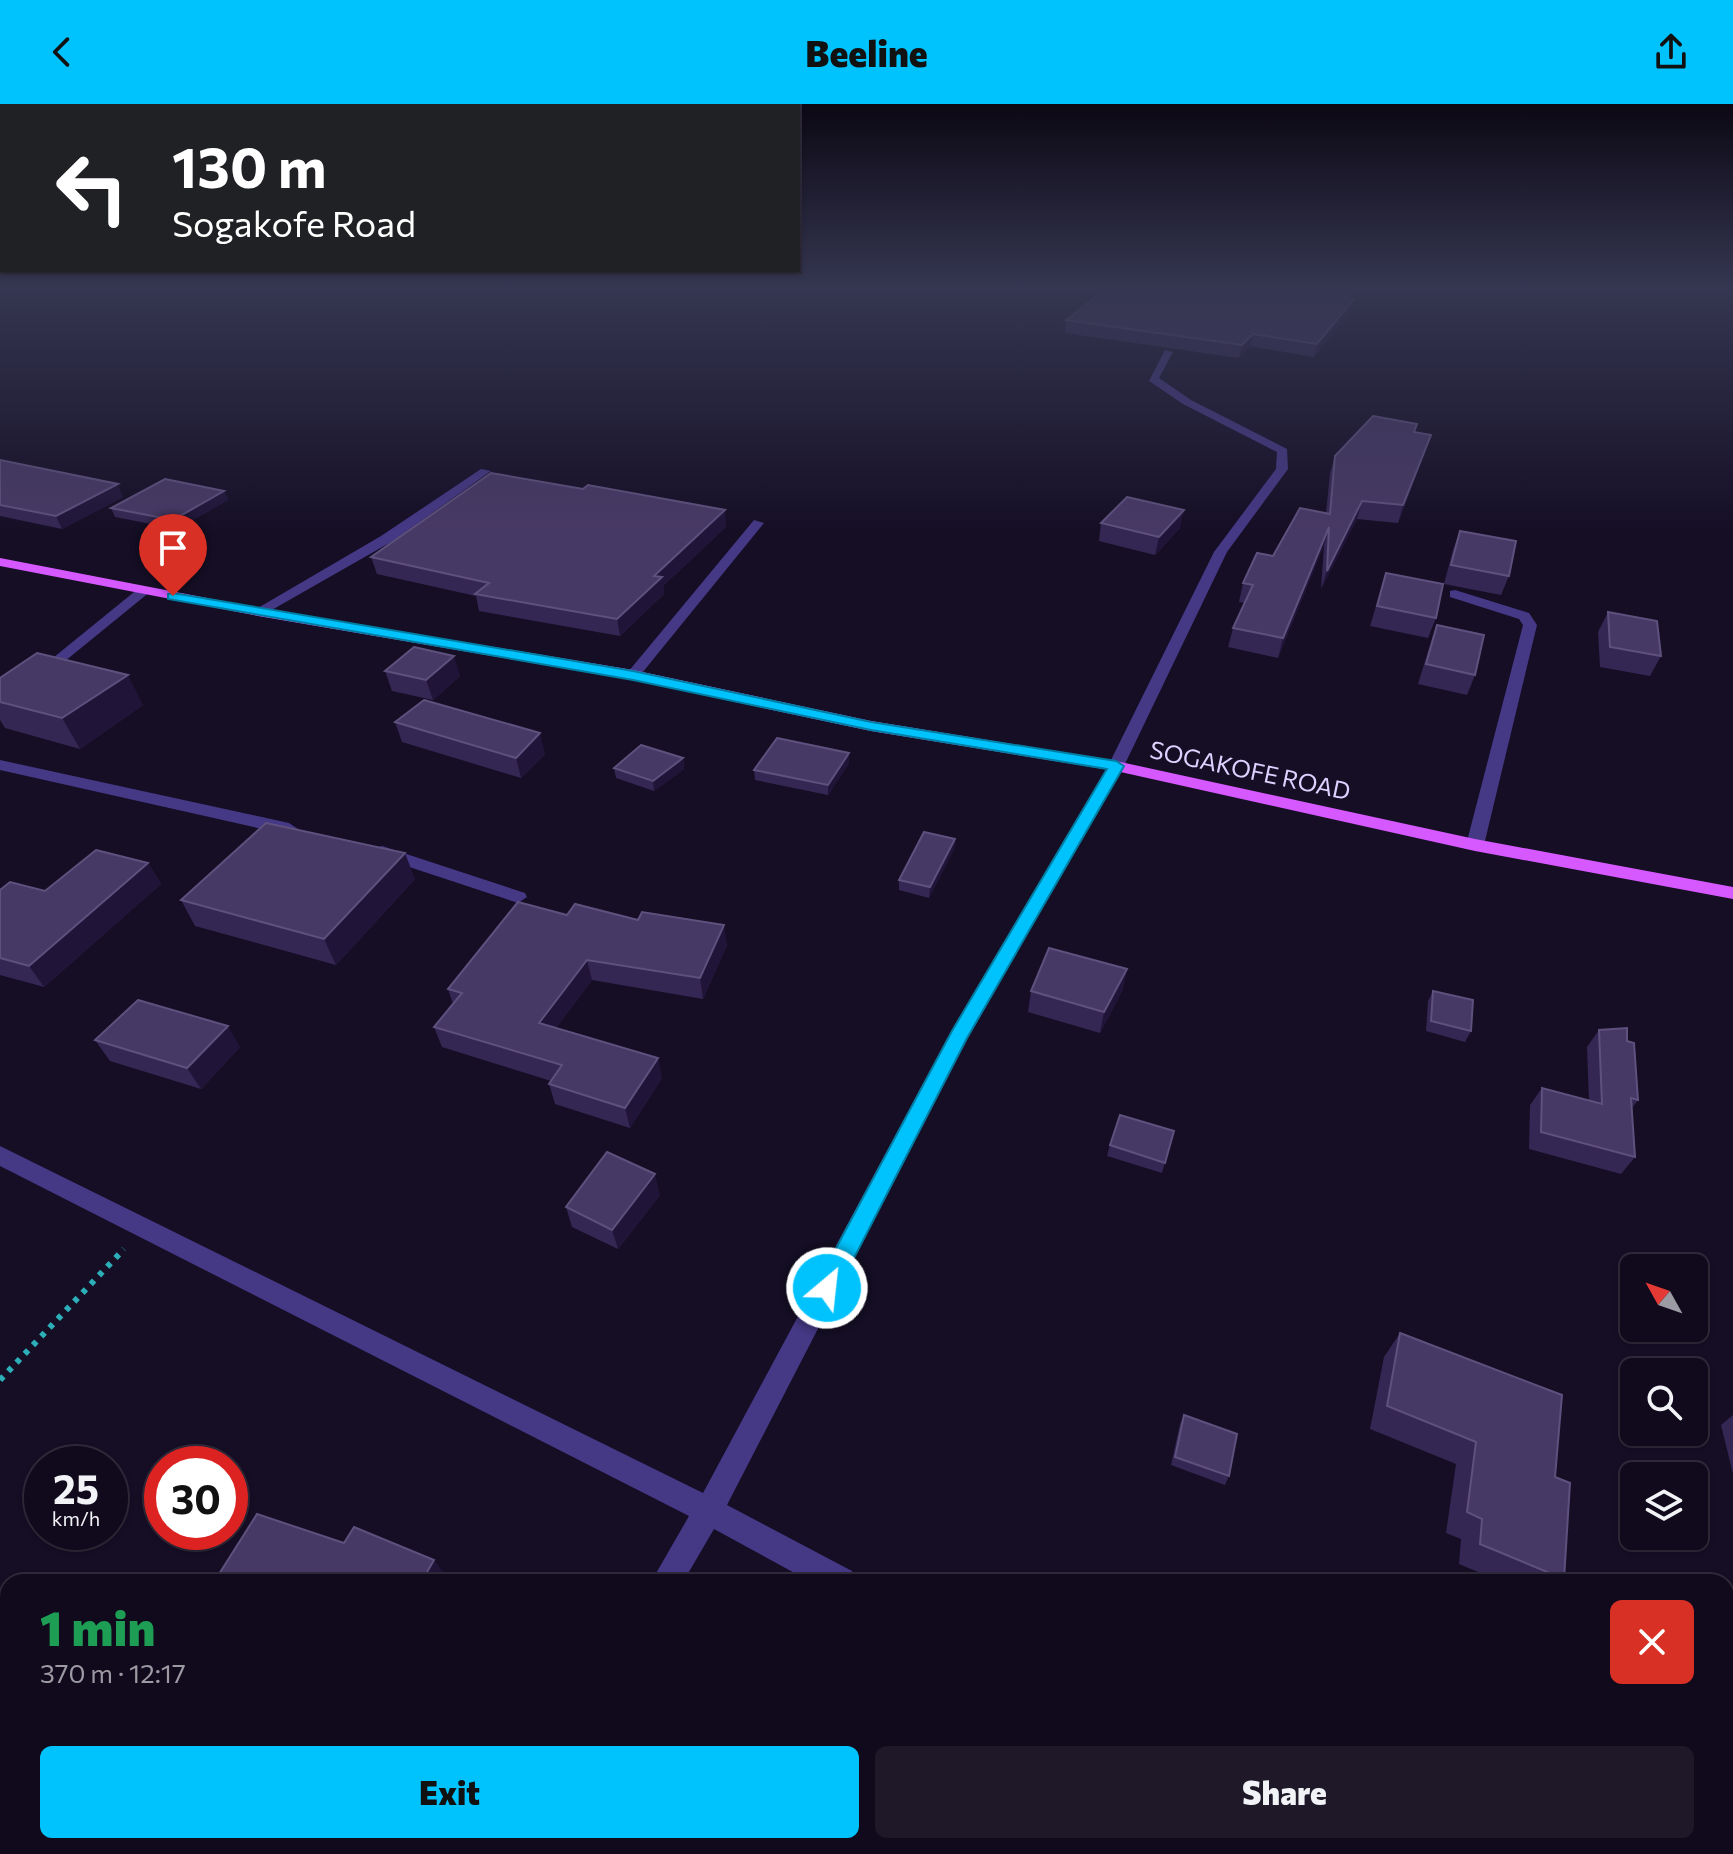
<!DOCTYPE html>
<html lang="en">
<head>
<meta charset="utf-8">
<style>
  body { margin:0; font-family:Commissioner,sans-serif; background:#1e1829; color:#f1f3f6; height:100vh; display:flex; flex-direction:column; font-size:30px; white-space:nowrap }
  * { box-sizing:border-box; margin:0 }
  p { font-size:26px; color:#9c9aa3 }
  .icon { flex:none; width:44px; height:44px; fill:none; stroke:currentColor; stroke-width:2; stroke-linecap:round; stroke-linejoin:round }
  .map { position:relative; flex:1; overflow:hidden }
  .details { position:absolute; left:0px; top:1470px; width:1734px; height:280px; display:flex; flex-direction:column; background:#100a1c; border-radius:24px 24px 0 0; box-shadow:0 2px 6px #0004,0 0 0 2px #302b3b }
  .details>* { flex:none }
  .hud { position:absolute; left:0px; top:0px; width:800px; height:168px; box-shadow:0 2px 6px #0004,0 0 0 2px #302b3b; background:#202124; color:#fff; overflow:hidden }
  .needle { width:52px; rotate:310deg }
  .controls { position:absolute; left:1620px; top:1150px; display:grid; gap:16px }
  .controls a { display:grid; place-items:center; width:88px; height:88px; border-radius:12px; background:#100a1c; box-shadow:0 2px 6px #0004,0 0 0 2px #302b3b; font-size:40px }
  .speed { position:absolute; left:24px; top:1342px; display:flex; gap:16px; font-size:40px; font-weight:700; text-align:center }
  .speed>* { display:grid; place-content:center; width:104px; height:104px; border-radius:50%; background:#100a1c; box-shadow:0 2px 6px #0004,0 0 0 2px #302b3b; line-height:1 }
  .speed small { font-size:20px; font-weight:400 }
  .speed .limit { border:12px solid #d22; background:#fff; color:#111 }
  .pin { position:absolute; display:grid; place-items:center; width:68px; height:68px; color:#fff; margin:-82px -34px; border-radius:50% 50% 50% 0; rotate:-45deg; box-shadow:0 0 8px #0007 }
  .pin .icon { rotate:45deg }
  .me { position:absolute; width:88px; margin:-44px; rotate:28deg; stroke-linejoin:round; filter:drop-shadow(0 0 6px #0008) }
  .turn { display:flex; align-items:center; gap:28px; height:168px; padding:0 40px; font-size:36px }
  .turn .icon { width:104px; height:104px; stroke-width:2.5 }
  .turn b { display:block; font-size:56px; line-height:68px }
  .round { display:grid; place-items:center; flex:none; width:84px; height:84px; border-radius:12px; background:#1e1829 }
  .headline { display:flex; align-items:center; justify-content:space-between; height:136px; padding:0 40px }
  h1 { font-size:48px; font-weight:800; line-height:60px; color:#1e9e55 }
  .button { display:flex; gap:16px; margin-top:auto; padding:16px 40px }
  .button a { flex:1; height:92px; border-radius:12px; background:#00c3fd; color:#111; font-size:32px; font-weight:800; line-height:92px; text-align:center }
  .button a+a { background:#1e1829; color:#f1f3f6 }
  header { display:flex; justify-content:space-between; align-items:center; height:104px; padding:0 40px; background:#00c3fd; color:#111; font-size:36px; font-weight:800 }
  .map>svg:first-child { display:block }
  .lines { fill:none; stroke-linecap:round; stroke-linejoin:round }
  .path { stroke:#2cafb9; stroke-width:6; stroke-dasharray:5 7; stroke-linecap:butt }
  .minor { fill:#453885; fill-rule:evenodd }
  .major { fill:#d659ff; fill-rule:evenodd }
  .wall { fill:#352753 }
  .shaded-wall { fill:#201539 }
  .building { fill:#473965; stroke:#5e517e; stroke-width:2 }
  .route { fill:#00c3fd; stroke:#007fa4; stroke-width:2 }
  .labels { text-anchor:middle; stroke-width:8; stroke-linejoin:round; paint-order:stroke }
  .far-street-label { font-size:24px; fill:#ddd2ff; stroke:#150e25 }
</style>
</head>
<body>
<header><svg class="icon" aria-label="back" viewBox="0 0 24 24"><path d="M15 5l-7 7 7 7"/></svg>Beeline<svg class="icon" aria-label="share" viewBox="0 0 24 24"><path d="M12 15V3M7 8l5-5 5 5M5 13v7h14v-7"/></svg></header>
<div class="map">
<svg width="1733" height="1750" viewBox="0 0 1733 1750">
  <rect width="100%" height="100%" fill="#150e25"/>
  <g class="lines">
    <path class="path" d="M 0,1276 L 124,1145"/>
    <g class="minor">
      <path d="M 1165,246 L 1173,248 L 1159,274 L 1191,296 L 1287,345 L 1288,365 L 1227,448 L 1124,662 L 968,934 L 727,1401 L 852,1467 L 856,1478 L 811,1478 L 714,1425 L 683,1478 L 651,1478 L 689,1412 L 0,1062 L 0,1042 L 703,1389 L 952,926 L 1108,662 L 1214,448 L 1276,365 L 1277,348 L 1183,300 L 1149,277 Z"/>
      <path d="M 481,365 L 491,367 L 391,438 L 263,511 L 251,508 L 381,432 Z"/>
      <path d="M 754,416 L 764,419 L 638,574 L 628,574 L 628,568 Z"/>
      <path d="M 139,484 L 151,487 L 0,610 L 0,597 Z"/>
      <path d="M 1455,486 L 1529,509 L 1537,521 L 1484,741 L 1475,747 L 1466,741 L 1523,521 L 1519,515 L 1450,493 L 1450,487 Z"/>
      <path d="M 0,656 L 289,719 L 298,725 L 289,731 L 0,666 Z"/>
      <path d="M 382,742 L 525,789 L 527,793 L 518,799 L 376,752 L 373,748 L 376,744 Z"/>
      <path d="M 484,1742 L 520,1742 L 517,1750 L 481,1750 Z"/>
      <path d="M 1313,1742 L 1359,1742 L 1362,1750 L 1316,1750 Z"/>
    </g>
    <path class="major" d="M 0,454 L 258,504 L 633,566 L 871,617 L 1116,657 L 1475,735 L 1733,783 L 1733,795 L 1475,747 L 1116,667 L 871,627 L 633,576 L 258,512 L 0,462 Z"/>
  </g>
  <g class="wall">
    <path d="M 1223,184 L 1352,184 L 1349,194 L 1351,207 L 1314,253 L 1250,242 L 1239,254 L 1065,229 L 1066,216 L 1216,191 Z"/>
    <path d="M 1415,328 L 1425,348 L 1398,419 L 1357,415 L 1321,485 L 1324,441 L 1278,554 L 1228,543 L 1233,524 L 1245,499 L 1239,498 L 1243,479 L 1273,452 L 1326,409 L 1330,369 L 1335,352 Z"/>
    <path d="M 0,356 L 123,393 L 62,425 L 0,412 Z"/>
    <path d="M 224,387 L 228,396 L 177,425 L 115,413 L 111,404 Z"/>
    <path d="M 1101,419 L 1180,424 L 1155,451 L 1099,437 Z"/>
    <path d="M 726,423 L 663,482 L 664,490 L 620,532 L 479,507 L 476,492 L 377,470 L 371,453 Z"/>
    <path d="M 1460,427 L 1509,472 L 1501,491 L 1444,480 L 1453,446 Z"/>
    <path d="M 1386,469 L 1436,514 L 1428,534 L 1370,522 Z"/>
    <path d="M 1608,508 L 1661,552 L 1650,572 L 1600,563 L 1598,528 Z"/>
    <path d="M 1437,521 L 1475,571 L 1467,591 L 1418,580 L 1430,541 Z"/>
    <path d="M 385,567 L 460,572 L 433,596 L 392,587 Z"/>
    <path d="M 0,574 L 143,601 L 80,645 L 5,624 L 0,616 Z"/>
    <path d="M 395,618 L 545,650 L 521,674 L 402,638 Z"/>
    <path d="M 849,649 L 849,659 L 828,691 L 755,676 L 754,666 Z"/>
    <path d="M 683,654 L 684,665 L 654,687 L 616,674 L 614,664 Z"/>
    <path d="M 955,735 L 954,745 L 929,794 L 899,786 L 899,776 Z"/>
    <path d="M 148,759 L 161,780 L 44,883 L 0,871 L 0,786 L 45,787 Z"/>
    <path d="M 415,775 L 336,861 L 195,822 L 181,796 Z"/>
    <path d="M 567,811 L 727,841 L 703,895 L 592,876 L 556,924 L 662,974 L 630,1024 L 555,1000 L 549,980 L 551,977 L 442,943 L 434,923 L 453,900 L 448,885 Z"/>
    <path d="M 1127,865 L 1122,887 L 1100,929 L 1028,908 L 1031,887 Z"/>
    <path d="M 1433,887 L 1471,927 L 1465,938 L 1426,927 L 1428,897 Z"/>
    <path d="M 1599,926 L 1627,937 L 1638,996 L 1632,1004 L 1635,1053 L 1621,1070 L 1529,1045 L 1530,1001 L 1542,984 L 1589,997 L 1587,943 Z"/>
    <path d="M 95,936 L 240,943 L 201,985 L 110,957 Z"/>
    <path d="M 1174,1027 L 1162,1069 L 1107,1052 L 1110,1041 Z"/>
    <path d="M 660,1091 L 618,1145 L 572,1123 L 566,1103 Z"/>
    <path d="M 1400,1229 L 1555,1373 L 1564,1475 L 1560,1478 L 1502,1478 L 1459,1460 L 1461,1435 L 1446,1429 L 1456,1360 L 1370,1325 L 1384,1253 Z"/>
    <path d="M 1184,1311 L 1229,1372 L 1225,1381 L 1171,1361 L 1180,1320 Z"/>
    <path d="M 1733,1311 L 1733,1370 L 1721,1321 Z"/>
  </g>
  <g class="shaded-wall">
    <path d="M 1354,195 L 1351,207 L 1314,253 L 1317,240 Z"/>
    <path d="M 1253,230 L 1250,242 L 1239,254 L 1242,241 Z"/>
    <path d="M 1431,331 L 1425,348 L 1398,419 L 1403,401 Z"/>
    <path d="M 118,380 L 123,393 L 62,425 L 56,412 Z"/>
    <path d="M 224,387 L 228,396 L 177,425 L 173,416 Z"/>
    <path d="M 1362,397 L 1357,415 L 1321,485 L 1327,467 Z"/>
    <path d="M 725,406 L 726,423 L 663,482 L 664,490 L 620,532 L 617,515 L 654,472 Z"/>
    <path d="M 1184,406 L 1180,424 L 1155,451 L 1159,433 Z"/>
    <path d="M 1329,423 L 1324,441 L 1278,554 L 1283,534 Z"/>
    <path d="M 454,552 L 460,572 L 433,596 L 426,576 Z"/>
    <path d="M 128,571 L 143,601 L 80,645 L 62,614 Z"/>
    <path d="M 540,629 L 545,650 L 521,674 L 516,654 Z"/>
    <path d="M 849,649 L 849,659 L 828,691 L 828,681 Z"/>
    <path d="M 683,654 L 684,665 L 654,687 L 653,677 Z"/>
    <path d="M 955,735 L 954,745 L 929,794 L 930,783 Z"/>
    <path d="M 405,749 L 415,775 L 336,861 L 324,835 Z"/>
    <path d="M 148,759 L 161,780 L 44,883 L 29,862 Z"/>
    <path d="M 724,821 L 727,841 L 703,895 L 700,874 Z"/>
    <path d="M 587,856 L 592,876 L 545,939 L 539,919 Z"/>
    <path d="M 1127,865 L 1122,887 L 1100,929 L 1104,908 Z"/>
    <path d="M 228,922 L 240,943 L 201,985 L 187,964 Z"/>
    <path d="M 658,954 L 662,974 L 630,1024 L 625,1004 Z"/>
    <path d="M 655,1070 L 660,1091 L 618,1145 L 612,1126 Z"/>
    <path d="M 434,1456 L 450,1477 L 450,1478 L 425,1478 L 423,1475 Z"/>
  </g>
  <g class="building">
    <path d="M 1107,184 L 1171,184 L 1216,191 L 1223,184 L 1351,184 L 1346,194 L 1354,195 L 1317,240 L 1253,230 L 1242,241 L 1066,216 Z"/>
    <path d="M 1373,312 L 1417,320 L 1414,328 L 1431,331 L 1403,401 L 1362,397 L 1327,467 L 1329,423 L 1283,534 L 1233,524 L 1253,481 L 1243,479 L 1257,449 L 1273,452 L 1300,404 L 1330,410 L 1335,352 Z"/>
    <path d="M 0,356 L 118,380 L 56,412 L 0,401 Z"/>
    <path d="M 491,369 L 583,385 L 588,381 L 725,406 L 654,472 L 662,473 L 617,515 L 475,490 L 489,479 L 371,453 Z"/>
    <path d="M 165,375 L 224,387 L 173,416 L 111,404 Z"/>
    <path d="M 1127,393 L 1184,406 L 1159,433 L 1101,419 Z"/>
    <path d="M 1460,427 L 1516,437 L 1509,472 L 1451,461 Z"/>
    <path d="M 1386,469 L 1443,480 L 1436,514 L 1377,502 Z"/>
    <path d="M 1608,508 L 1657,517 L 1661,552 L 1610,543 Z"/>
    <path d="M 1437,521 L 1484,531 L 1475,571 L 1426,560 Z"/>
    <path d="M 414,543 L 454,552 L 426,576 L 385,567 Z"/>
    <path d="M 37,549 L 128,571 L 62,614 L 0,598 L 0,574 Z"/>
    <path d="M 424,596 L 540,629 L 516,654 L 395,618 Z"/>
    <path d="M 777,634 L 849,649 L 828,681 L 754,666 Z"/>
    <path d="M 641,641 L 683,654 L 653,677 L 614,664 Z"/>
    <path d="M 266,719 L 405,749 L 324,835 L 181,796 Z"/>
    <path d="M 924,728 L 955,735 L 930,783 L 899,776 Z"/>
    <path d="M 96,746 L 148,759 L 29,862 L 0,854 L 0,786 L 10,778 L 45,787 Z"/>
    <path d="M 518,798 L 567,811 L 575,800 L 638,816 L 642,808 L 724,821 L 700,874 L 587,856 L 539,919 L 658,954 L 625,1004 L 549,980 L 562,961 L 434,923 L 462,889 L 448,885 Z"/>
    <path d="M 1049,844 L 1127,865 L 1104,908 L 1031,887 Z"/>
    <path d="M 1433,887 L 1473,896 L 1471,927 L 1431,917 Z"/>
    <path d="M 138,896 L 228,922 L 187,964 L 95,936 Z"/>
    <path d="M 1627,924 L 1627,937 L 1634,939 L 1638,996 L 1631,994 L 1635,1053 L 1541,1028 L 1542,984 L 1602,1000 L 1599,926 Z"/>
    <path d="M 1120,1011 L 1174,1027 L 1165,1059 L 1110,1041 Z"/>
    <path d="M 607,1048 L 655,1070 L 612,1126 L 566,1103 Z"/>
    <path d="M 1400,1229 L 1562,1291 L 1555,1373 L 1570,1379 L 1564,1475 L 1480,1440 L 1482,1415 L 1467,1408 L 1476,1338 L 1387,1302 Z"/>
    <path d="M 1184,1311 L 1237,1330 L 1229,1372 L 1175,1353 Z"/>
    <path d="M 257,1410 L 344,1439 L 354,1423 L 434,1456 L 423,1475 L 431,1478 L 214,1478 Z"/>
  </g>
  <linearGradient id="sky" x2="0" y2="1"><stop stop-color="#0c0814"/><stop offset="0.43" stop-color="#353651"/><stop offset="1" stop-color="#353651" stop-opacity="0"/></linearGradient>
  <rect width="1733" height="429" fill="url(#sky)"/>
  <path class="route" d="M 173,489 L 633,567 L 871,618 L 1116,657 L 1124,662 L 967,934 L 835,1191 L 827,1194 L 819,1191 L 815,1184 L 819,1176 L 952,927 L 1107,665 L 871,626 L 633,576 L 168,495 L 168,490 Z"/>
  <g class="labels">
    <g class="far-street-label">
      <text transform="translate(1250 667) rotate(12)" y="8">SOGAKOFE ROAD</text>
    </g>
  </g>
</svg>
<div class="controls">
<a><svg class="needle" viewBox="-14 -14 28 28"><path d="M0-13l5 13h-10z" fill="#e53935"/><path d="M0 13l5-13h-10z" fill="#9c9aa3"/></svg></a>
<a><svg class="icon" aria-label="search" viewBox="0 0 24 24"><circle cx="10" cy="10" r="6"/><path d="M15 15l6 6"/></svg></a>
<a><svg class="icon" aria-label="layers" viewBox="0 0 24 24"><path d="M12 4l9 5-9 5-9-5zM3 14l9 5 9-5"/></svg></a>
</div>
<div class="speed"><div>25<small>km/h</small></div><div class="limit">30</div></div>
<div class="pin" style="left:173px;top:492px;background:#d93025"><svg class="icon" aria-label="arrive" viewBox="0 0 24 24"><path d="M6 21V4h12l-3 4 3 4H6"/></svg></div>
<svg class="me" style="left:827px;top:1184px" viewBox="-20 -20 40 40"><circle r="17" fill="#00c3fd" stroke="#fff" stroke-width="3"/><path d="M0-11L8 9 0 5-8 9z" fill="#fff"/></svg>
<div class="hud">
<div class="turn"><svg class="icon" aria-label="left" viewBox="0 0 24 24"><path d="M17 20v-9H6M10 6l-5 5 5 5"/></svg><div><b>130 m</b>Sogakofe Road</div></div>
</div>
<section class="details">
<div class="headline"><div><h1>1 min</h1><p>370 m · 12:17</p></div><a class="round" style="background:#d93025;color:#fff"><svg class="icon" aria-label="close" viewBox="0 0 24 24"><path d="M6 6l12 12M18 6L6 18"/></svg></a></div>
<div class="button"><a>Exit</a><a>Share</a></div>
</section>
</div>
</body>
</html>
